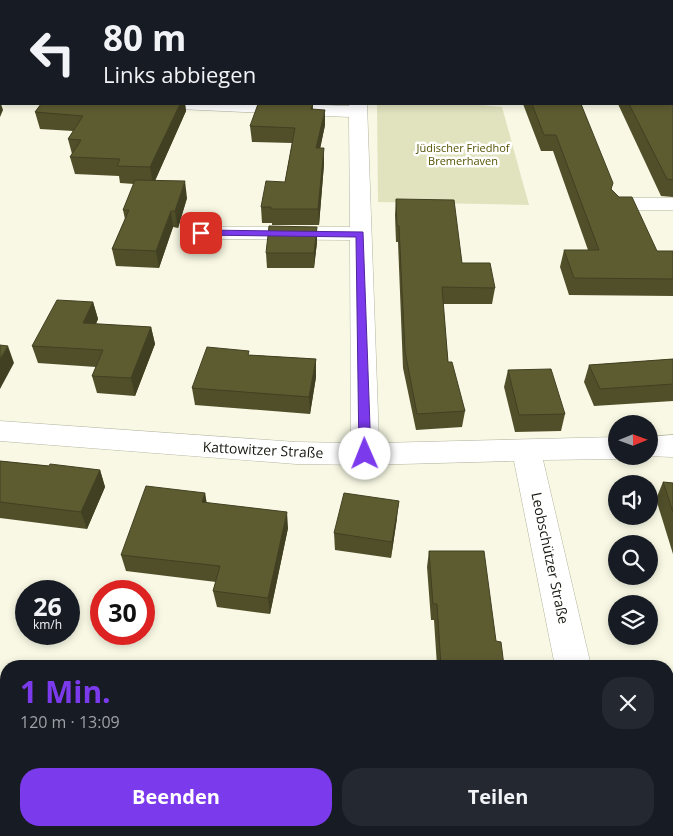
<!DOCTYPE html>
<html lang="de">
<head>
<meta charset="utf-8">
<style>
  body { margin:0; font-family:"Open Sans",sans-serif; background:#242831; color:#f1f3f6; height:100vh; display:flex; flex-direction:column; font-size:19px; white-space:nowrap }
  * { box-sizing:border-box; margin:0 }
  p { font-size:16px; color:#9ea1a6 }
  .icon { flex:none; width:28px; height:28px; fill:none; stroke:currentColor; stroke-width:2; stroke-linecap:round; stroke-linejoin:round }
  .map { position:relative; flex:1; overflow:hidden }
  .panel { position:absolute; left:0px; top:660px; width:674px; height:176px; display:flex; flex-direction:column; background:#171b24; border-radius:20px 20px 0 0; box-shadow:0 2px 8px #0003 }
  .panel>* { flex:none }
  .banner { position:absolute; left:0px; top:0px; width:674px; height:105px; box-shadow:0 2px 8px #0003; background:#171b24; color:#f1f3f6; overflow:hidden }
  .needle { width:32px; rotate:89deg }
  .buttons { position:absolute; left:608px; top:415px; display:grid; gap:10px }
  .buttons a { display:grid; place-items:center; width:50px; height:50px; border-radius:50%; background:#171b24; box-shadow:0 2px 8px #0003; font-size:25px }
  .speed { position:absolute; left:15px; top:580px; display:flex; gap:10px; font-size:25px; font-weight:700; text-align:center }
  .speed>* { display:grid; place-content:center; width:65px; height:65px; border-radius:50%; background:#171b24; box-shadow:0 2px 8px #0003; line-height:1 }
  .speed small { font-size:12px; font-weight:400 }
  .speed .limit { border:8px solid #d22; background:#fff; color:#111 }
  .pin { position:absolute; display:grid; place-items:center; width:42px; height:42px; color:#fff; margin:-21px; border-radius:10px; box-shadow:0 2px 8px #0006 }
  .me { position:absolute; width:55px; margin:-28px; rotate:359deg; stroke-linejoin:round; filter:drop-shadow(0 0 4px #0008) }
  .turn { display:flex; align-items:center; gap:18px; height:105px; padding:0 20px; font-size:22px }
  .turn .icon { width:65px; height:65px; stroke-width:2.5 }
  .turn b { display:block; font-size:35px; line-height:42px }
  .round { display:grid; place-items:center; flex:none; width:52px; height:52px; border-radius:20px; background:#242831 }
  .overview { display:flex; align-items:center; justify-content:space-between; height:85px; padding:0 20px }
  h1 { font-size:30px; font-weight:700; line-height:38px; color:#7c3aed }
  .primary-button { display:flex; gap:10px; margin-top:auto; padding:10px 20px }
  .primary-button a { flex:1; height:58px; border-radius:20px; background:#7c3aed; color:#fff; font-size:20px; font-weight:700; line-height:58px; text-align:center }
  .primary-button a+a { background:#242831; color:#f1f3f6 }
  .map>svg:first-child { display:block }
  .green { fill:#e1e2be }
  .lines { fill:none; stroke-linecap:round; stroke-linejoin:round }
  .minor-casing { stroke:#b3b4a1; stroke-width:1 }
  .minor { fill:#fff; fill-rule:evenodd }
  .wall { fill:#504f2a }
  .shaded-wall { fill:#414022 }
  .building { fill:#5d5c31; stroke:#414022 }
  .route { fill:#7c3aed; stroke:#51269a }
  .labels { text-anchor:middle; stroke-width:5; stroke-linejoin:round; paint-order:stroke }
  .far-park-label { font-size:11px; fill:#555300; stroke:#fff }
  .street-label { font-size:14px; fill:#171710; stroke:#fff }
</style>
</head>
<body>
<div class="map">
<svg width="673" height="836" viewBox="0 0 673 836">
  <rect width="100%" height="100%" fill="#f8f8e4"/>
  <path class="green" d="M 377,104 L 474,104 L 502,107 L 529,205 L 378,202 Z"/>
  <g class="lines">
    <g class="minor-casing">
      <g id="minor">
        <rect x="672" y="56" width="1" height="10"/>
        <rect x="0" y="89" width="1" height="11"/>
        <path d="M 170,104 L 291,104 L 349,106 L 349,104 L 367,104 L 379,443 L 616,437 L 616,456 L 624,456 L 616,459 L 543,460 L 591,666 L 555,666 L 514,461 L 365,465 L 296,464 L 0,441 L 0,421 L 296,442 L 351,443 L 350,240 L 201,239 L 193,238 L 190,233 L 193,228 L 201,227 L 350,227 L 349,117 L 179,109 L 173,108 Z"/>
        <path d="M 618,198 L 673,198 L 673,210 L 618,210 L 611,208 L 608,204 L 611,200 Z"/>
        <path d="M 673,435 L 673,457 L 645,456 L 649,456 L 649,437 Z"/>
        <path d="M 589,830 L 629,830 L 631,836 L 591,836 Z"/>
      </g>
    </g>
    <use href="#minor" class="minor"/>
  </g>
  <g class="wall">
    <path d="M 194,0 L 673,0 L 673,35 L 672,1 L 193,1 Z"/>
    <rect x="0" y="3" width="1" height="79"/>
    <path d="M 673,89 L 673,197 L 661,196 L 618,104 L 672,104 Z"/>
    <path d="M 41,104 L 185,104 L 186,111 L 155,181 L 187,198 L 178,228 L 173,227 L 159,268 L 116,266 L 112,249 L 125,219 L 123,210 L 134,184 L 120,183 L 119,176 L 75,174 L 70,157 L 72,154 L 68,139 L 73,131 L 40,129 L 35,112 Z"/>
    <path d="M 313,104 L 313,109 L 325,125 L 320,148 L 324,164 L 319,225 L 272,225 L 272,223 L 262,223 L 261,207 L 285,182 L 292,143 L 252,142 L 250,126 Z"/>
    <path d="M 523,104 L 581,104 L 612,190 L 657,251 L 673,251 L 673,296 L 569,295 L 560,267 L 564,250 L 588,250 L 553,151 L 541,151 Z"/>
    <path d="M 396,199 L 462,263 L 495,288 L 492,304 L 443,304 L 448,362 L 465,411 L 462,427 L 416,430 L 403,368 L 398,242 L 396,242 L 395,215 Z"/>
    <path d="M 317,242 L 314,268 L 267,268 L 266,253 Z"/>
    <path d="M 93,302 L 98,319 L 96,324 L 151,327 L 155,344 L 135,396 L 97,393 L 92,376 L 96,367 L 38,363 L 32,346 Z"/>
    <path d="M 250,355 L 316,359 L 316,377 L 310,414 L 195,405 L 192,388 Z"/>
    <path d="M 673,359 L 673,401 L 594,406 L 584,382 L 589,365 Z"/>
    <path d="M 508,370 L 565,414 L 561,431 L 515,432 L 504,387 Z"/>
    <path d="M 0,461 L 49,466 L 100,470 L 105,487 L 87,529 L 0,518 Z"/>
    <path d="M 663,482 L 673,483 L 673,554 L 656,499 Z"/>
    <path d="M 205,493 L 206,503 L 288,528 L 270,614 L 217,607 L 213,591 L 216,582 L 126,571 L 121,555 Z"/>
    <path d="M 397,518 L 391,558 L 335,550 L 334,533 Z"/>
    <path d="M 429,551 L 496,641 L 504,666 L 437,666 L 434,620 L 431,620 L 427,567 Z"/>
  </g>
  <g class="shaded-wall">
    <path d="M 162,0 L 179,0 L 179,1 L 160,1 Z"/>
    <path d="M 0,101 L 3,110 L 0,117 Z"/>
    <path d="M 180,104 L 185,104 L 186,111 L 153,185 L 150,167 Z"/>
    <path d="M 325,110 L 325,125 L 317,164 L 316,148 Z"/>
    <path d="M 324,148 L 324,164 L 319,225 L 318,209 Z"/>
    <path d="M 185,181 L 187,198 L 178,228 L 175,211 Z"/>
    <path d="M 171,211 L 173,227 L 159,268 L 156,251 Z"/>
    <path d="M 317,227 L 317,242 L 314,268 L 314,253 Z"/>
    <path d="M 93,302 L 98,319 L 88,340 L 83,323 Z"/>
    <path d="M 151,327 L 155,344 L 135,396 L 131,378 Z"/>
    <path d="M 8,346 L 14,363 L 0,389 L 0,359 Z"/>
    <path d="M 316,359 L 316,377 L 310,414 L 309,397 Z"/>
    <path d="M 100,470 L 105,487 L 87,529 L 81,512 Z"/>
    <path d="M 205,493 L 208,510 L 202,502 Z"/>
    <path d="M 399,501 L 397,518 L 391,558 L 392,542 Z"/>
    <path d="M 287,512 L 288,528 L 270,614 L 268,598 Z"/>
  </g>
  <g class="building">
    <path d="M 86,0 L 162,0 L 160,1 L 84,1 Z"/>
    <path d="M 194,0 L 327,0 L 327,1 L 193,1 Z"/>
    <path d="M 334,0 L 673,0 L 673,18 L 672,1 L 342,1 Z"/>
    <rect x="0" y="3" width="1" height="64"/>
    <path d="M 672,89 L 673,89 L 673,180 L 667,179 L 629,104 L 672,104 Z"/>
    <path d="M 41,104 L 180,104 L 150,167 L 117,166 L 120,159 L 70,157 L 81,140 L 68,139 L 83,116 L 35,112 Z"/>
    <path d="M 258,104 L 313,104 L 311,109 L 325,110 L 316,148 L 324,148 L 318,209 L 271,209 L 271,207 L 261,207 L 266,181 L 285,182 L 295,128 L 250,126 Z"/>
    <path d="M 532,104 L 581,104 L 613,183 L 611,189 L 619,197 L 632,197 L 657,251 L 673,251 L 673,279 L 574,278 L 564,250 L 599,250 L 556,135 L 544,135 Z"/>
    <path d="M 135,180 L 185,181 L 175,211 L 171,211 L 156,251 L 112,249 L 129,210 L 123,210 Z"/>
    <path d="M 396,199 L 454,200 L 462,263 L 490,263 L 495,288 L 442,287 L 448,362 L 452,362 L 465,411 L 417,414 L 405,351 L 399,226 L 397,226 Z"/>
    <path d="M 269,226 L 317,227 L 314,253 L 266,253 Z"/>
    <path d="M 57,300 L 93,302 L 83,323 L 151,327 L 131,378 L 92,376 L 103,350 L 32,346 Z"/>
    <path d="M 0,345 L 8,346 L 0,359 Z"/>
    <path d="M 207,347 L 249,351 L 248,355 L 316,359 L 309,397 L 192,388 Z"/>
    <path d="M 673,359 L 673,384 L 600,389 L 589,365 Z"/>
    <path d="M 551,369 L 565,414 L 519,415 L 508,370 Z"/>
    <path d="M 0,461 L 49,466 L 50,464 L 100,470 L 81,512 L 0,502 Z"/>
    <path d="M 663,482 L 673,483 L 673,512 Z"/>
    <path d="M 146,486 L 205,493 L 202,502 L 287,512 L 268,598 L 213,591 L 220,566 L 121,555 Z"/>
    <path d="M 344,493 L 399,501 L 392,542 L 334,533 Z"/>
    <path d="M 429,551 L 484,551 L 496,641 L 501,642 L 504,666 L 441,666 L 437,604 L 433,604 Z"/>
  </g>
  <path class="route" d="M 201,230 L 363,232 L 371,454 L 369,457 L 365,459 L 359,454 L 356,237 L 198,235 L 196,233 Z"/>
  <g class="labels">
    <g class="far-park-label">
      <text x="463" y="152">Jüdischer Friedhof<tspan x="463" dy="13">Bremerhaven</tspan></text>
    </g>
    <g class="street-label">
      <text transform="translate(263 450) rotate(3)" y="5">Kattowitzer Straße</text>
      <text transform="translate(550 558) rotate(78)" y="5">Leobschützer Straße</text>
    </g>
  </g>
</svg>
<div class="buttons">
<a><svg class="needle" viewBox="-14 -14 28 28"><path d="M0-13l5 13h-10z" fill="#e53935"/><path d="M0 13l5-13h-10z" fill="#9ea1a6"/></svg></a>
<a><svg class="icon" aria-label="sound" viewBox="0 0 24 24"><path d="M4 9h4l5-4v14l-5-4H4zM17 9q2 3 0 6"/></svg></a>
<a><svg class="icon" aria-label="search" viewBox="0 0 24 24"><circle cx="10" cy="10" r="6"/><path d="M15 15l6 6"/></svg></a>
<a><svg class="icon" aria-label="layers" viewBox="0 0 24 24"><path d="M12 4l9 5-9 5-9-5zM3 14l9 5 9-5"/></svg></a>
</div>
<div class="speed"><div>26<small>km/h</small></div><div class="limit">30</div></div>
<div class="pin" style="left:201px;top:233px;background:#d93025"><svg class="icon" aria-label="arrive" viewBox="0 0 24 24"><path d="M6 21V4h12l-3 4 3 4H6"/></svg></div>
<svg class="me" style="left:365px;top:454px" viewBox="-20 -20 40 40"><circle r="19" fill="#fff"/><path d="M0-13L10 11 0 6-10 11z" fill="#7c3aed"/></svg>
<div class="banner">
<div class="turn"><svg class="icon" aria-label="left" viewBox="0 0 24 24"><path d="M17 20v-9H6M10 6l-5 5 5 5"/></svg><div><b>80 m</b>Links abbiegen</div></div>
</div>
<section class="panel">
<div class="overview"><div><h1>1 Min.</h1><p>120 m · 13:09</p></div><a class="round"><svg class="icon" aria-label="close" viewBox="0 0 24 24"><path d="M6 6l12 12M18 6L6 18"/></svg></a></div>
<div class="primary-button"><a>Beenden</a><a>Teilen</a></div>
</section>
</div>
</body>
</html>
